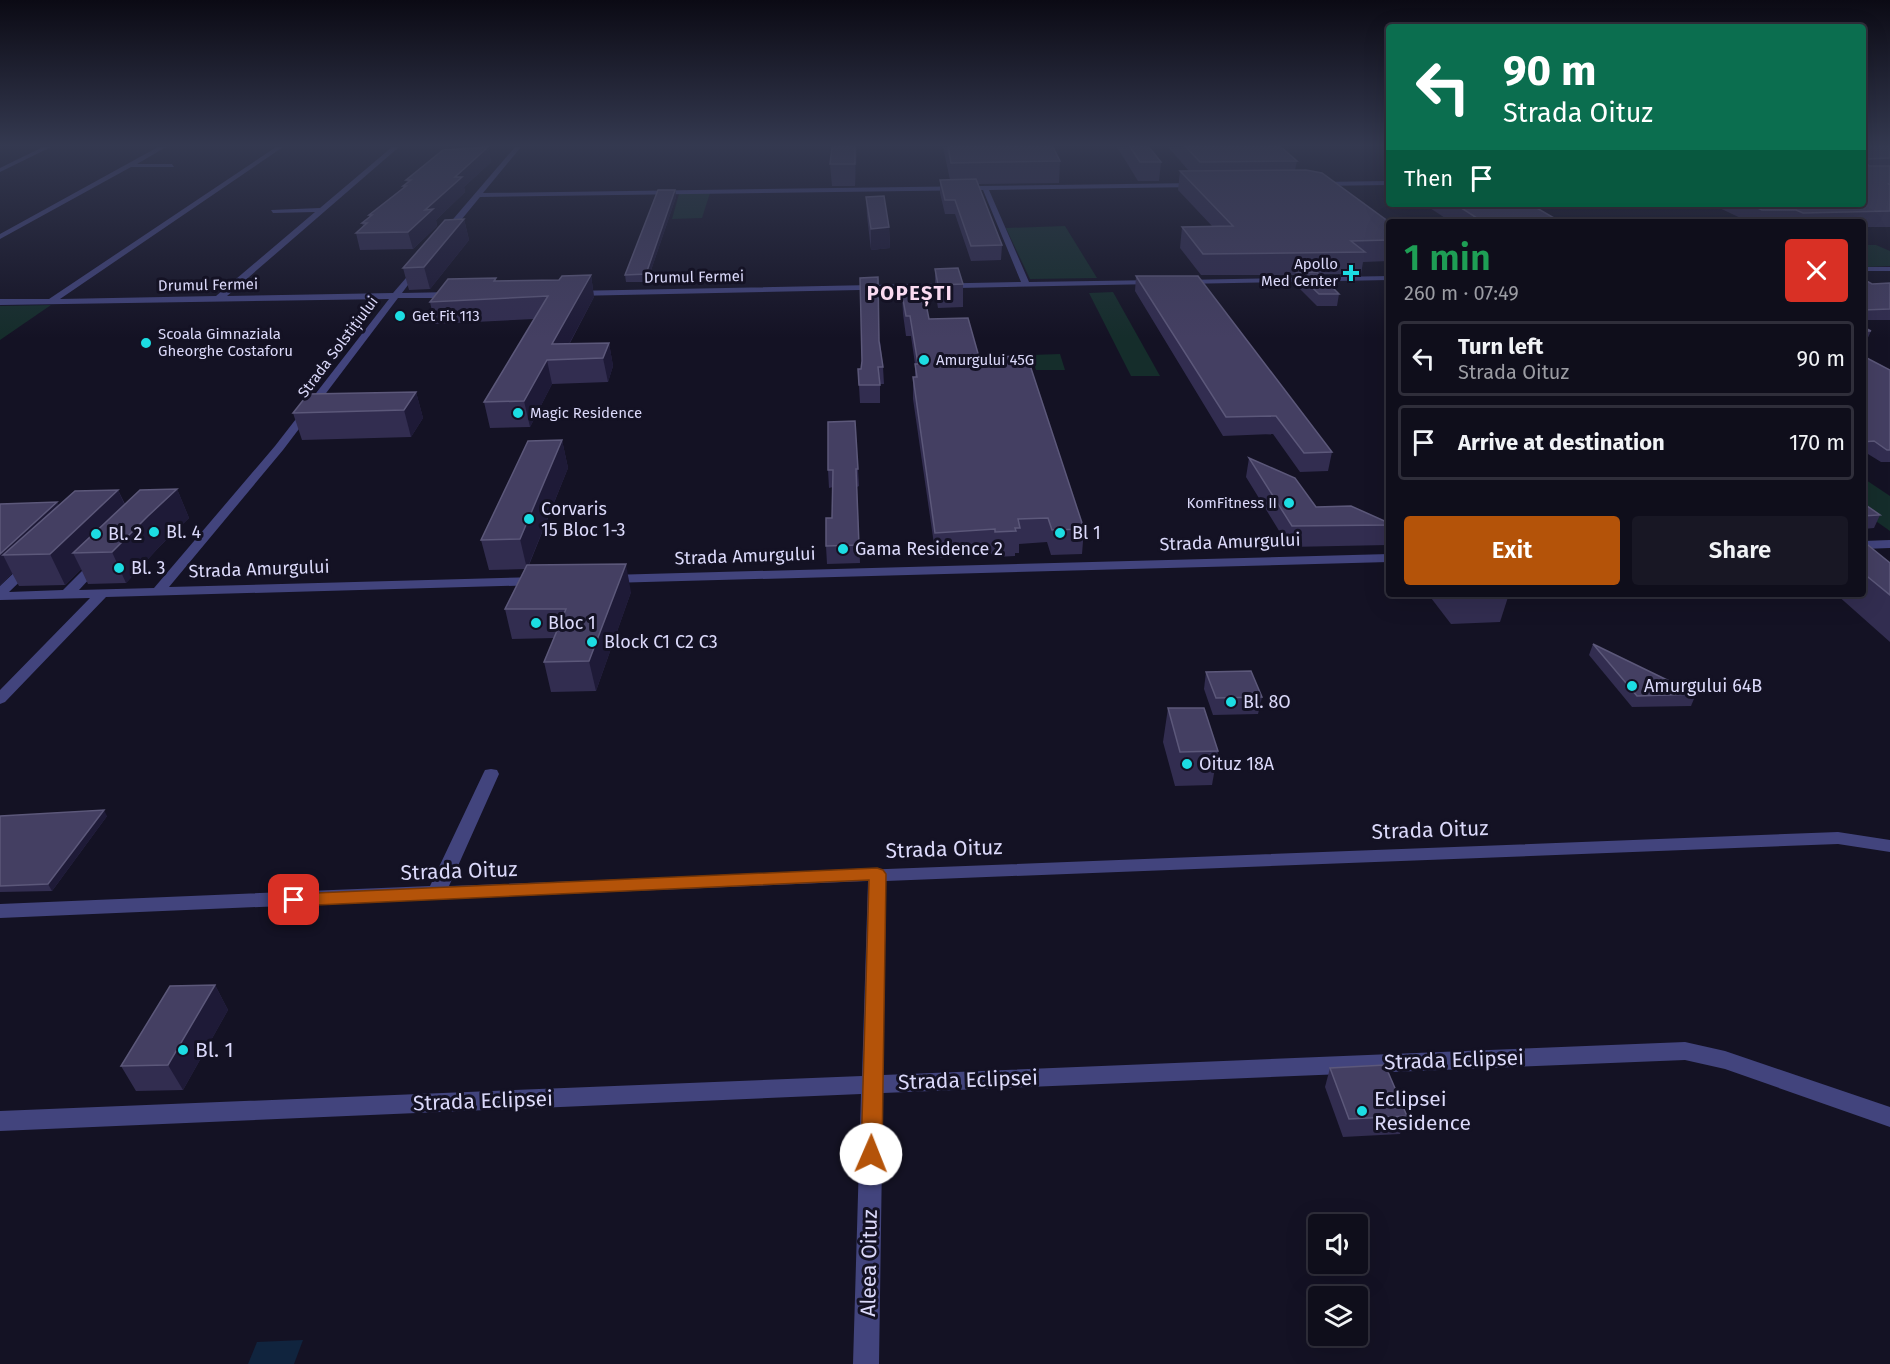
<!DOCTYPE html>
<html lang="en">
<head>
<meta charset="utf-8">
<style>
  body { margin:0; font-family:"Fira Sans",sans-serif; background:#181724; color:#f1f3f6; height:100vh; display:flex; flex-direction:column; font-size:22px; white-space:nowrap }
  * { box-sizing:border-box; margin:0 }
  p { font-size:20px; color:#9b9ca3 }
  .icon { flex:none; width:33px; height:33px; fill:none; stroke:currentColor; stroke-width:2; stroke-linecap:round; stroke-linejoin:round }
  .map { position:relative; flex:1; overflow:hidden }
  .side { position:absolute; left:1386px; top:219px; width:480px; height:378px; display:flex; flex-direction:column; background:#0f0e1b; border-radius:6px; box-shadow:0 6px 24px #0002,0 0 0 2px #2f2e3a }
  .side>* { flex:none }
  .banner { position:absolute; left:1386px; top:24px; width:480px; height:183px; border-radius:6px; box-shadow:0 6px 24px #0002,0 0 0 2px #2f2e3a; background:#0b6e4f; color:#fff; overflow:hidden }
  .controls { position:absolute; left:1308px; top:1214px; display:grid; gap:12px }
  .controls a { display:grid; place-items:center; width:60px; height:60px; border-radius:6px; background:#0f0e1b; box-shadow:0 6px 24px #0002,0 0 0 2px #2f2e3a; font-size:30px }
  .pin { position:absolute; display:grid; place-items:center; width:51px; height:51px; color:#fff; margin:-26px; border-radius:12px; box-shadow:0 3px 9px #0006 }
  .me { position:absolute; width:66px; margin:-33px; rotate:1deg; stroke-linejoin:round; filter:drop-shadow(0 0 4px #0008) }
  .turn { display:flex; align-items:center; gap:21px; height:126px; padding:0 18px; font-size:27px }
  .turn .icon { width:78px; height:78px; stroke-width:2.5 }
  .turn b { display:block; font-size:42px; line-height:51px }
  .then { display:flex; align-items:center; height:57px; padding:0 18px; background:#0003; gap:12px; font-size:22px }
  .round { display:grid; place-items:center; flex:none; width:63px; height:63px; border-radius:6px; background:#181724 }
  .headline { display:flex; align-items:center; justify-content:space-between; height:102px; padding:0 18px }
  h1 { font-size:36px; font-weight:600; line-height:45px; color:#1e9e55 }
  .action { display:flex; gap:12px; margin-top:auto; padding:12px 18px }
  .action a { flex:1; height:69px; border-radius:6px; background:#b45309; color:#fff; font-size:24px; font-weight:600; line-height:69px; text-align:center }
  .action a+a { background:#181724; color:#f1f3f6 }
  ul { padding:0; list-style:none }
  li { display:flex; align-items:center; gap:18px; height:75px; margin:0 12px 9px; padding:0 6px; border:3px solid #2f2e3a; border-radius:6px }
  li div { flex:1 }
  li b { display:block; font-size:22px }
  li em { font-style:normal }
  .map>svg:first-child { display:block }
  .green { fill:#152d2b }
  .water { fill:#10243e }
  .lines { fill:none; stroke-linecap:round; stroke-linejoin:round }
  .minor { fill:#42447d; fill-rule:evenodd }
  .wall { fill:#322d50 }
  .shaded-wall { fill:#1e1a37 }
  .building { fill:#443f62; stroke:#5c587a; stroke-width:1.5 }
  .route { fill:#b45309; stroke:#753606; stroke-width:1.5 }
  .poi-dot { fill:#1cdde3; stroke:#141224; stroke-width:2 }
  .labels { text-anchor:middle; stroke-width:6; stroke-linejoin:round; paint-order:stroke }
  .far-poi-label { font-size:15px; fill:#dbd9fa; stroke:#141224; text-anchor:start }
  .far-street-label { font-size:15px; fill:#dbd9fa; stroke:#141224 }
  .poi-label { font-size:18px; fill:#dbd9fa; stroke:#141224; text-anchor:start }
  .street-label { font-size:18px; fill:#dbd9fa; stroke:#141224 }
  .far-district-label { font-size:20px; font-weight:bold; letter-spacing:1.5px; fill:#fbdbf1; stroke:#141224 }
  .near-street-label { font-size:21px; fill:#dbd9fa; stroke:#141224 }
  .near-poi-label { font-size:21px; fill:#dbd9fa; stroke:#141224; text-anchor:start }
</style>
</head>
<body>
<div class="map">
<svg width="1890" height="1364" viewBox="0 0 1890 1364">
  <rect width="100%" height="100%" fill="#141224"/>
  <g class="green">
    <path d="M 710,193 L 702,218 L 672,219 L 679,194 Z"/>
    <path d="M 1065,226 L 1097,278 L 1030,279 L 1006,228 Z"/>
    <path d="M 1863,245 L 1876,245 L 1890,251 L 1890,266 L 1863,267 Z"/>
    <path d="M 1113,292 L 1160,376 L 1131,376 L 1089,293 Z"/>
    <path d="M 51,305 L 0,340 L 0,306 Z"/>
    <path d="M 1060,354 L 1065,370 L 1036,370 L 1031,355 Z"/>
    <path d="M 1863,478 L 1890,496 L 1890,531 L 1863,512 Z"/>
  </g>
  <path class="water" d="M 303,1340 L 294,1364 L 248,1364 L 257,1342 Z"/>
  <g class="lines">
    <g class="minor">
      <path d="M 43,147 L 51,147 L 0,172 L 0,168 Z"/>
      <path d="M 158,147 L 166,147 L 137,164 L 172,164 L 174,167 L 131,167 L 0,239 L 0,234 Z"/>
      <path d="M 276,147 L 283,147 L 60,299 L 216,296 L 315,212 L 273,213 L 271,210 L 320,208 L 392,147 L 399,147 L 227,296 L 393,293 L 418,264 L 422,266 L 402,293 L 453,292 L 457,295 L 453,298 L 398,298 L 283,450 L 169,587 L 540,577 L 547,581 L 540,585 L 106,597 L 5,702 L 0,704 L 0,690 L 90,598 L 0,600 L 0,586 L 24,563 L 29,562 L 36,566 L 9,592 L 63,590 L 93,560 L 98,559 L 104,563 L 79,590 L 154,588 L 275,446 L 389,299 L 0,305 L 0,299 L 49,299 Z"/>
      <path d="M 515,147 L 521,147 L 483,193 L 1198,183 L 1201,185 L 1198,187 L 989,190 L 1029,282 L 1158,280 L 1159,282 L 1155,284 L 573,296 L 569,293 L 570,291 L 1021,282 L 983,190 L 480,197 L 448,236 L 442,236 L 442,232 Z"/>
      <path d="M 1389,181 L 1389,185 L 1318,186 L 1315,184 L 1318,182 Z"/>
      <rect x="1863" y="267" width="27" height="4"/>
      <path d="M 1389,276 L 1389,280 L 1182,284 L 1178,282 L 1182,280 Z"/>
      <path d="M 1890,540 L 1890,548 L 1863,549 L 1863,541 Z"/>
      <path d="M 1389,554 L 1389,562 L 609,583 L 602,579 L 609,575 Z"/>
      <path d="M 491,769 L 497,770 L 499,774 L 449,886 L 1838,832 L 1890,840 L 1890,852 L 1838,844 L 886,881 L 883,1075 L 1685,1042 L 1725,1051 L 1890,1107 L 1890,1127 L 1725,1069 L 1685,1060 L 883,1093 L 879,1364 L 853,1364 L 861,1094 L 0,1131 L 0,1111 L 862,1076 L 868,881 L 0,918 L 0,904 L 430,886 L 483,774 L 485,770 Z"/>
    </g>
  </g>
  <g class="wall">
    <path d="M 488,147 L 491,162 L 464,187 L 465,192 L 436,220 L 437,226 L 413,249 L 360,250 L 356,233 L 363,226 L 362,223 L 369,217 L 369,215 L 403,188 L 403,186 L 407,182 L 406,180 Z"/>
    <path d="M 857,147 L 855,186 L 832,186 L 830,164 Z"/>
    <path d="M 943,147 L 1053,147 L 1060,161 L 1059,183 L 978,184 L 1002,245 L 1001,260 L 971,261 L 955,214 L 945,214 L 940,193 L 940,180 L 950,180 Z"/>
    <path d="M 1117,147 L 1149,147 L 1161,162 L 1159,181 L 1138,181 Z"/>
    <path d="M 1168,147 L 1281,147 L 1297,161 L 1295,170 L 1389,222 L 1389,261 L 1363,262 L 1361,274 L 1320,274 L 1339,294 L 1337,306 L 1317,306 L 1295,284 L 1297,275 L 1201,275 L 1180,248 L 1182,227 L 1212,226 L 1178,190 L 1180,171 L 1189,171 Z"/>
    <path d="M 1863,147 L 1890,147 L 1890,227 L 1863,227 L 1863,222 L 1749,222 L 1711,204 L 1863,204 Z"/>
    <path d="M 675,190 L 676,197 L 647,282 L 626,282 L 625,275 Z"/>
    <path d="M 866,197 L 889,227 L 890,248 L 871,250 L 867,216 Z"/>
    <path d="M 1424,204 L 1530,204 L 1561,222 L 1451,222 Z"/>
    <path d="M 464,219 L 469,240 L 430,289 L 409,290 L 403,268 Z"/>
    <path d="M 935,269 L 963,284 L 963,307 L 938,308 L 935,291 Z"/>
    <path d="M 591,275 L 594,297 L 570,343 L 609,343 L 613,366 L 608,382 L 552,384 L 530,427 L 490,428 L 484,402 L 534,319 L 435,324 L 430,302 L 497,281 L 559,280 Z"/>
    <path d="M 1136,276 L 1332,452 L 1328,471 L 1300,472 L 1273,434 L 1223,436 L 1135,291 Z"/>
    <path d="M 1863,279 L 1872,284 L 1890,283 L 1890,320 L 1863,320 Z"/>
    <path d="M 902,294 L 929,319 L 979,357 L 1084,529 L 1082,554 L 1051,555 L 1047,542 L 1019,544 L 1019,553 L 1015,553 L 1015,556 L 995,557 L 994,554 L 936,558 L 913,399 L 913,377 L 915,377 L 915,364 L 911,336 L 906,336 L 903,314 Z"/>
    <path d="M 1863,327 L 1871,331 L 1866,342 L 1863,342 Z"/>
    <path d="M 880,341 L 883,367 L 884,384 L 880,384 L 880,403 L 860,403 L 858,369 L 861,369 Z"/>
    <path d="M 1863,356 L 1890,370 L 1890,462 L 1881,462 L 1868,454 L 1863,454 Z"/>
    <path d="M 416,392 L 423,418 L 411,437 L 302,440 L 293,413 Z"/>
    <path d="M 855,421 L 859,486 L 857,487 L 860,563 L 827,564 L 826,546 L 832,518 L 833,487 L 829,488 L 828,470 Z"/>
    <path d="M 562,440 L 568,468 L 529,565 L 631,592 L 596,691 L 551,692 L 544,662 L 554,638 L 512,639 L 505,609 L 525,569 L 489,570 L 481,540 Z"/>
    <path d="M 1249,458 L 1316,507 L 1389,523 L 1389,541 L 1388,545 L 1289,547 L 1246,477 Z"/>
    <path d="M 177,489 L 189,518 L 160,546 L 126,583 L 88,584 L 81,569 L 65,585 L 19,586 L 12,573 L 0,585 L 0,504 L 57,502 L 59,506 L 118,490 L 125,504 Z"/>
    <path d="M 1863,503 L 1880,515 L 1874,528 L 1863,529 Z"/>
    <path d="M 1863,541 L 1890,563 L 1890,642 L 1836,594 L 1863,594 Z"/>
    <path d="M 1428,594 L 1509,594 L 1500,622 L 1451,624 Z"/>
    <path d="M 1593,644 L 1696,694 L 1691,706 L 1632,707 L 1589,655 Z"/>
    <path d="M 1206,672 L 1262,697 L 1258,714 L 1213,715 L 1204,689 Z"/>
    <path d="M 1168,708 L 1218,751 L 1212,785 L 1175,786 L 1163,742 Z"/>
    <path d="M 0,816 L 107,816 L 52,891 L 0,892 Z"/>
    <path d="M 215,985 L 228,1010 L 183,1090 L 136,1091 L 121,1066 Z"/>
    <path d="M 1330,1068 L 1407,1116 L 1400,1134 L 1343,1137 L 1325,1087 Z"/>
  </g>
  <g class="shaded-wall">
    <path d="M 488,147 L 491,162 L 464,187 L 465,192 L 436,220 L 437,226 L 413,249 L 408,232 L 425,210 L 455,177 Z"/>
    <path d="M 855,147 L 857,147 L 855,186 Z"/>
    <path d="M 675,190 L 676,197 L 647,282 L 646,274 Z"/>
    <path d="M 464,219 L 469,240 L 430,289 L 424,267 Z"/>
    <path d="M 889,227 L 890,248 L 871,250 L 871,229 Z"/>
    <path d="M 591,275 L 594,297 L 561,359 L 552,344 Z"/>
    <path d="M 609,343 L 613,366 L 608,382 L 603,358 Z"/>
    <path d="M 547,360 L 552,384 L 530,427 L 524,401 Z"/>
    <path d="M 416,392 L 423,418 L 411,437 L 404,410 Z"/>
    <path d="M 562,440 L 568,468 L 527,569 L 520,539 Z"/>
    <path d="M 177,489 L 189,518 L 160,546 L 126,583 L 112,552 L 148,516 Z"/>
    <path d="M 118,490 L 131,519 L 73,553 L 81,569 L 65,585 L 50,554 Z"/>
    <path d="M 57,502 L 67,521 L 3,555 L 12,573 L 0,585 L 0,554 Z"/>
    <path d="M 626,564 L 631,592 L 596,691 L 589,661 Z"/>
    <path d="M 104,810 L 107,816 L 52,891 L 48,884 Z"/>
    <path d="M 215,985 L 228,1010 L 183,1090 L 168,1065 Z"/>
  </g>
  <g class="building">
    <path d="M 488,147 L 455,177 L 462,177 L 425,210 L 433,209 L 408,232 L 356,233 L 367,223 L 362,223 L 372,215 L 369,215 L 406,186 L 403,186 L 411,180 L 406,180 L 443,150 Z"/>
    <path d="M 832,147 L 855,147 L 855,164 L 830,164 Z"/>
    <path d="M 948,147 L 1053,147 L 1060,161 L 951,163 Z"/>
    <path d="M 1130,147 L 1149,147 L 1161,162 L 1140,162 Z"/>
    <path d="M 1186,147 L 1281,147 L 1297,161 L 1200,162 Z"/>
    <path d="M 1863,147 L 1890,147 L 1890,158 L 1867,159 L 1867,164 L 1869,166 L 1890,166 L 1890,184 L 1889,184 L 1890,185 L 1890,211 L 1803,213 L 1796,210 L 1762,210 L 1749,204 L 1863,204 Z"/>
    <path d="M 1306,170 L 1322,173 L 1389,222 L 1389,240 L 1351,241 L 1365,252 L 1203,254 L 1182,227 L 1233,226 L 1180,171 Z"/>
    <path d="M 976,179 L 1002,245 L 971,246 L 955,200 L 945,200 L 940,180 Z"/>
    <path d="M 658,190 L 675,190 L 646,274 L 625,275 Z"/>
    <path d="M 884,196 L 889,227 L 871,229 L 866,197 Z"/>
    <path d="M 1455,204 L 1530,204 L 1561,222 L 1483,222 Z"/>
    <path d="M 464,219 L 424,267 L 403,268 L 445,220 Z"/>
    <path d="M 958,268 L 963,284 L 938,285 L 935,269 Z"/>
    <path d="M 1317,272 L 1339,294 L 1319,294 L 1297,273 Z"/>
    <path d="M 591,275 L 552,344 L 609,343 L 603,358 L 547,360 L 524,401 L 484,402 L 548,296 L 430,302 L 448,279 L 496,278 L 494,281 L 559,280 L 562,276 Z"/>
    <path d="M 1136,276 L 1198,276 L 1332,452 L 1304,453 L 1276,416 L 1226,417 Z"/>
    <path d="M 878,277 L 879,341 L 883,367 L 878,367 L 880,385 L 859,385 L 858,369 L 861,369 L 862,361 L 860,278 Z"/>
    <path d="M 1863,279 L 1872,284 L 1890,283 L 1890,309 L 1863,310 Z"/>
    <path d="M 902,294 L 924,294 L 929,319 L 968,318 L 979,357 L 1027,356 L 1084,529 L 1052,530 L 1048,518 L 1018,519 L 1020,528 L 1015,528 L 1016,531 L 995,532 L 995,529 L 935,533 L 913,377 L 917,377 L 915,364 L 918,364 L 910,316 L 906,316 Z"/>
    <path d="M 1863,327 L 1871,331 L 1863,331 Z"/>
    <path d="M 1863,356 L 1890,370 L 1890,450 L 1887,450 L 1874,441 L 1863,442 Z"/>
    <path d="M 416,392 L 404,410 L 293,413 L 308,394 Z"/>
    <path d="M 855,421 L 858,469 L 856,469 L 859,545 L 826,546 L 826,518 L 832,518 L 833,470 L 828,470 L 828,422 Z"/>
    <path d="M 562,440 L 520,539 L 481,540 L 528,441 Z"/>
    <path d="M 1249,458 L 1295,478 L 1316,507 L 1351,506 L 1389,523 L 1389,525 L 1292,526 Z"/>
    <path d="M 177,489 L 148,516 L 112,552 L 73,553 L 140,490 Z"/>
    <path d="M 118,490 L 50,554 L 3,555 L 75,491 Z"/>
    <path d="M 57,502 L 0,554 L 0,504 Z"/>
    <path d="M 1863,503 L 1880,515 L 1863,516 Z"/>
    <path d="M 1863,541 L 1890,563 L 1890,595 L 1863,573 Z"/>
    <path d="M 626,564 L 589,661 L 544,662 L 566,609 L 505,609 L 527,565 Z"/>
    <path d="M 1593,644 L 1696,694 L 1637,696 Z"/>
    <path d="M 1251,671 L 1262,697 L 1216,698 L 1206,672 Z"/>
    <path d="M 1168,708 L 1204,708 L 1218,751 L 1180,752 Z"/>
    <path d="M 104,810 L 48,884 L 0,886 L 0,816 Z"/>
    <path d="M 215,985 L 168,1065 L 121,1066 L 170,986 Z"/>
    <path d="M 1385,1065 L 1407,1116 L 1349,1119 L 1330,1068 Z"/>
  </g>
  <linearGradient id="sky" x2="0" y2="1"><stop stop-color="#0b0a14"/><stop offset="0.43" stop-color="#343950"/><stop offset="1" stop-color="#343950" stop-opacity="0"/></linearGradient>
  <rect width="1890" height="338" fill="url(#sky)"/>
  <path class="route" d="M 877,868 L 883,870 L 886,874 L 882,1154 L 879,1161 L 871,1164 L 864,1161 L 861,1154 L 869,880 L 294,906 L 288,904 L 285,900 L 288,895 L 294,894 Z"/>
  <g class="poi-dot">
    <path d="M1348 264h6v6h6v6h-6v6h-6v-6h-6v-6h6z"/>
    <circle cx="400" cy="316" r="6"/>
    <circle cx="146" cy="343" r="6"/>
    <circle cx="924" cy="360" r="6"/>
    <circle cx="518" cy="413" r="6"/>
    <circle cx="1289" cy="503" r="6"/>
    <circle cx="529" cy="519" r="6"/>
    <circle cx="154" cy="532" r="6"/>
    <circle cx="1060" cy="533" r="6"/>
    <circle cx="96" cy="534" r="6"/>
    <circle cx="843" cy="549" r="6"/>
    <circle cx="119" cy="568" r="6"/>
    <circle cx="536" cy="623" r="6"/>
    <circle cx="592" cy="642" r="6"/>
    <circle cx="1632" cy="686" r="6"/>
    <circle cx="1231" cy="702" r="6"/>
    <circle cx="1187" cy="764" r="6"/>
    <circle cx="183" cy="1050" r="6"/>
    <circle cx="1362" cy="1111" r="6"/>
  </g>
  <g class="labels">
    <g class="far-poi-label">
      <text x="1338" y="269" text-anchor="end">Apollo<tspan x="1338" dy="17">Med Center</tspan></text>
      <text x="412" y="321">Get Fit 113</text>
      <text x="158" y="339">Scoala Gimnaziala<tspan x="158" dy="17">Gheorghe Costaforu</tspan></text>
      <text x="936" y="365">Amurgului 45G</text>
      <text x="530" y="418">Magic Residence</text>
      <text x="1277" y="508" text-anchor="end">KomFitness II</text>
    </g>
    <g class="far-street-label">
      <text transform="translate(694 277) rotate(-1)" y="5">Drumul Fermei</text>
      <text transform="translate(208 285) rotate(-1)" y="5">Drumul Fermei</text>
      <text transform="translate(338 347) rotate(-53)" y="5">Strada Solstițiului</text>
    </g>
    <g class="poi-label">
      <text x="541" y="515">Corvaris<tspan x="541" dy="21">15 Bloc 1-3</tspan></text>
      <text x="166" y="538">Bl. 4</text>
      <text x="1072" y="539">Bl 1</text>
      <text x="108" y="540">Bl. 2</text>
      <text x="855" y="555">Gama Residence 2</text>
      <text x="131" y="574">Bl. 3</text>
      <text x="548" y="629">Bloc 1</text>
      <text x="604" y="648">Block C1 C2 C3</text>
      <text x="1644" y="692">Amurgului 64B</text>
      <text x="1243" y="708">Bl. 8O</text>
      <text x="1199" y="770">Oituz 18A</text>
    </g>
    <g class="street-label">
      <text transform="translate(1230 542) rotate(-2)" y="6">Strada Amurgului</text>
      <text transform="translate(745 556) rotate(-2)" y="6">Strada Amurgului</text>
      <text transform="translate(259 569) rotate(-2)" y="6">Strada Amurgului</text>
    </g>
    <g class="far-district-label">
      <text x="910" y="300">POPEȘTI</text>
    </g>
    <g class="near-street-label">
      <text transform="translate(1430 830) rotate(-2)" y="7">Strada Oituz</text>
      <text transform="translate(944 849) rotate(-2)" y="7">Strada Oituz</text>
      <text transform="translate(459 871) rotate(-2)" y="7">Strada Oituz</text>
      <text transform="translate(1454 1060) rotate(-2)" y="7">Strada Eclipsei</text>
      <text transform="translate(968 1080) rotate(-2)" y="7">Strada Eclipsei</text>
      <text transform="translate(483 1101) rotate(-2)" y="7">Strada Eclipsei</text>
      <text transform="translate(869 1263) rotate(-89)" y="7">Aleea Oituz</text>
    </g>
    <g class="near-poi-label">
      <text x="195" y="1057">Bl. 1</text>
      <text x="1374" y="1106">Eclipsei<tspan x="1374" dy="24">Residence</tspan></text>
    </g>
  </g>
</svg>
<div class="controls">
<a><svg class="icon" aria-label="sound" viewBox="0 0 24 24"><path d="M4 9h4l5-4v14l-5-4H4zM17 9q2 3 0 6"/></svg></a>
<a><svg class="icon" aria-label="layers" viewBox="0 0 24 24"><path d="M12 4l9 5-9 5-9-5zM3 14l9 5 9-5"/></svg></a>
</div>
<div class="pin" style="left:294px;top:900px;background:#d93025"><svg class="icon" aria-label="arrive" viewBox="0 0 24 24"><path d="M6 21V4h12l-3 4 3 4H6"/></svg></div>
<svg class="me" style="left:871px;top:1154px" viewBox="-20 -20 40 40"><circle r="19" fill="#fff"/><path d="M0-13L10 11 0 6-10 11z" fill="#b45309"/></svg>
<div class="banner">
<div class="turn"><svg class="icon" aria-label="left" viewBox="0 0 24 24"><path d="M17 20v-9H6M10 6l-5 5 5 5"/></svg><div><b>90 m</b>Strada Oituz</div></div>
<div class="then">Then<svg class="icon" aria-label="arrive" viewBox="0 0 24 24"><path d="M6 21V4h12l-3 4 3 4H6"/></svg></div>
</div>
<section class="side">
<div class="headline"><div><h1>1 min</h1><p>260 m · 07:49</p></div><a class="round" style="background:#d93025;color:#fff"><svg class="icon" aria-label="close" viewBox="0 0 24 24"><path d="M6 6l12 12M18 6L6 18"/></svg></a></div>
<ul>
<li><svg class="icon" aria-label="left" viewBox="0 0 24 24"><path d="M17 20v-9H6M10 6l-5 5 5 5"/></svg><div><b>Turn left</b><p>Strada Oituz</p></div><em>90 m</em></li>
<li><svg class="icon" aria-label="arrive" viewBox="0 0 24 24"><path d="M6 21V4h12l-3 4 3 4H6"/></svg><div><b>Arrive at destination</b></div><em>170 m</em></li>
</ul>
<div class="action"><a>Exit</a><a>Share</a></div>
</section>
</div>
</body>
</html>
